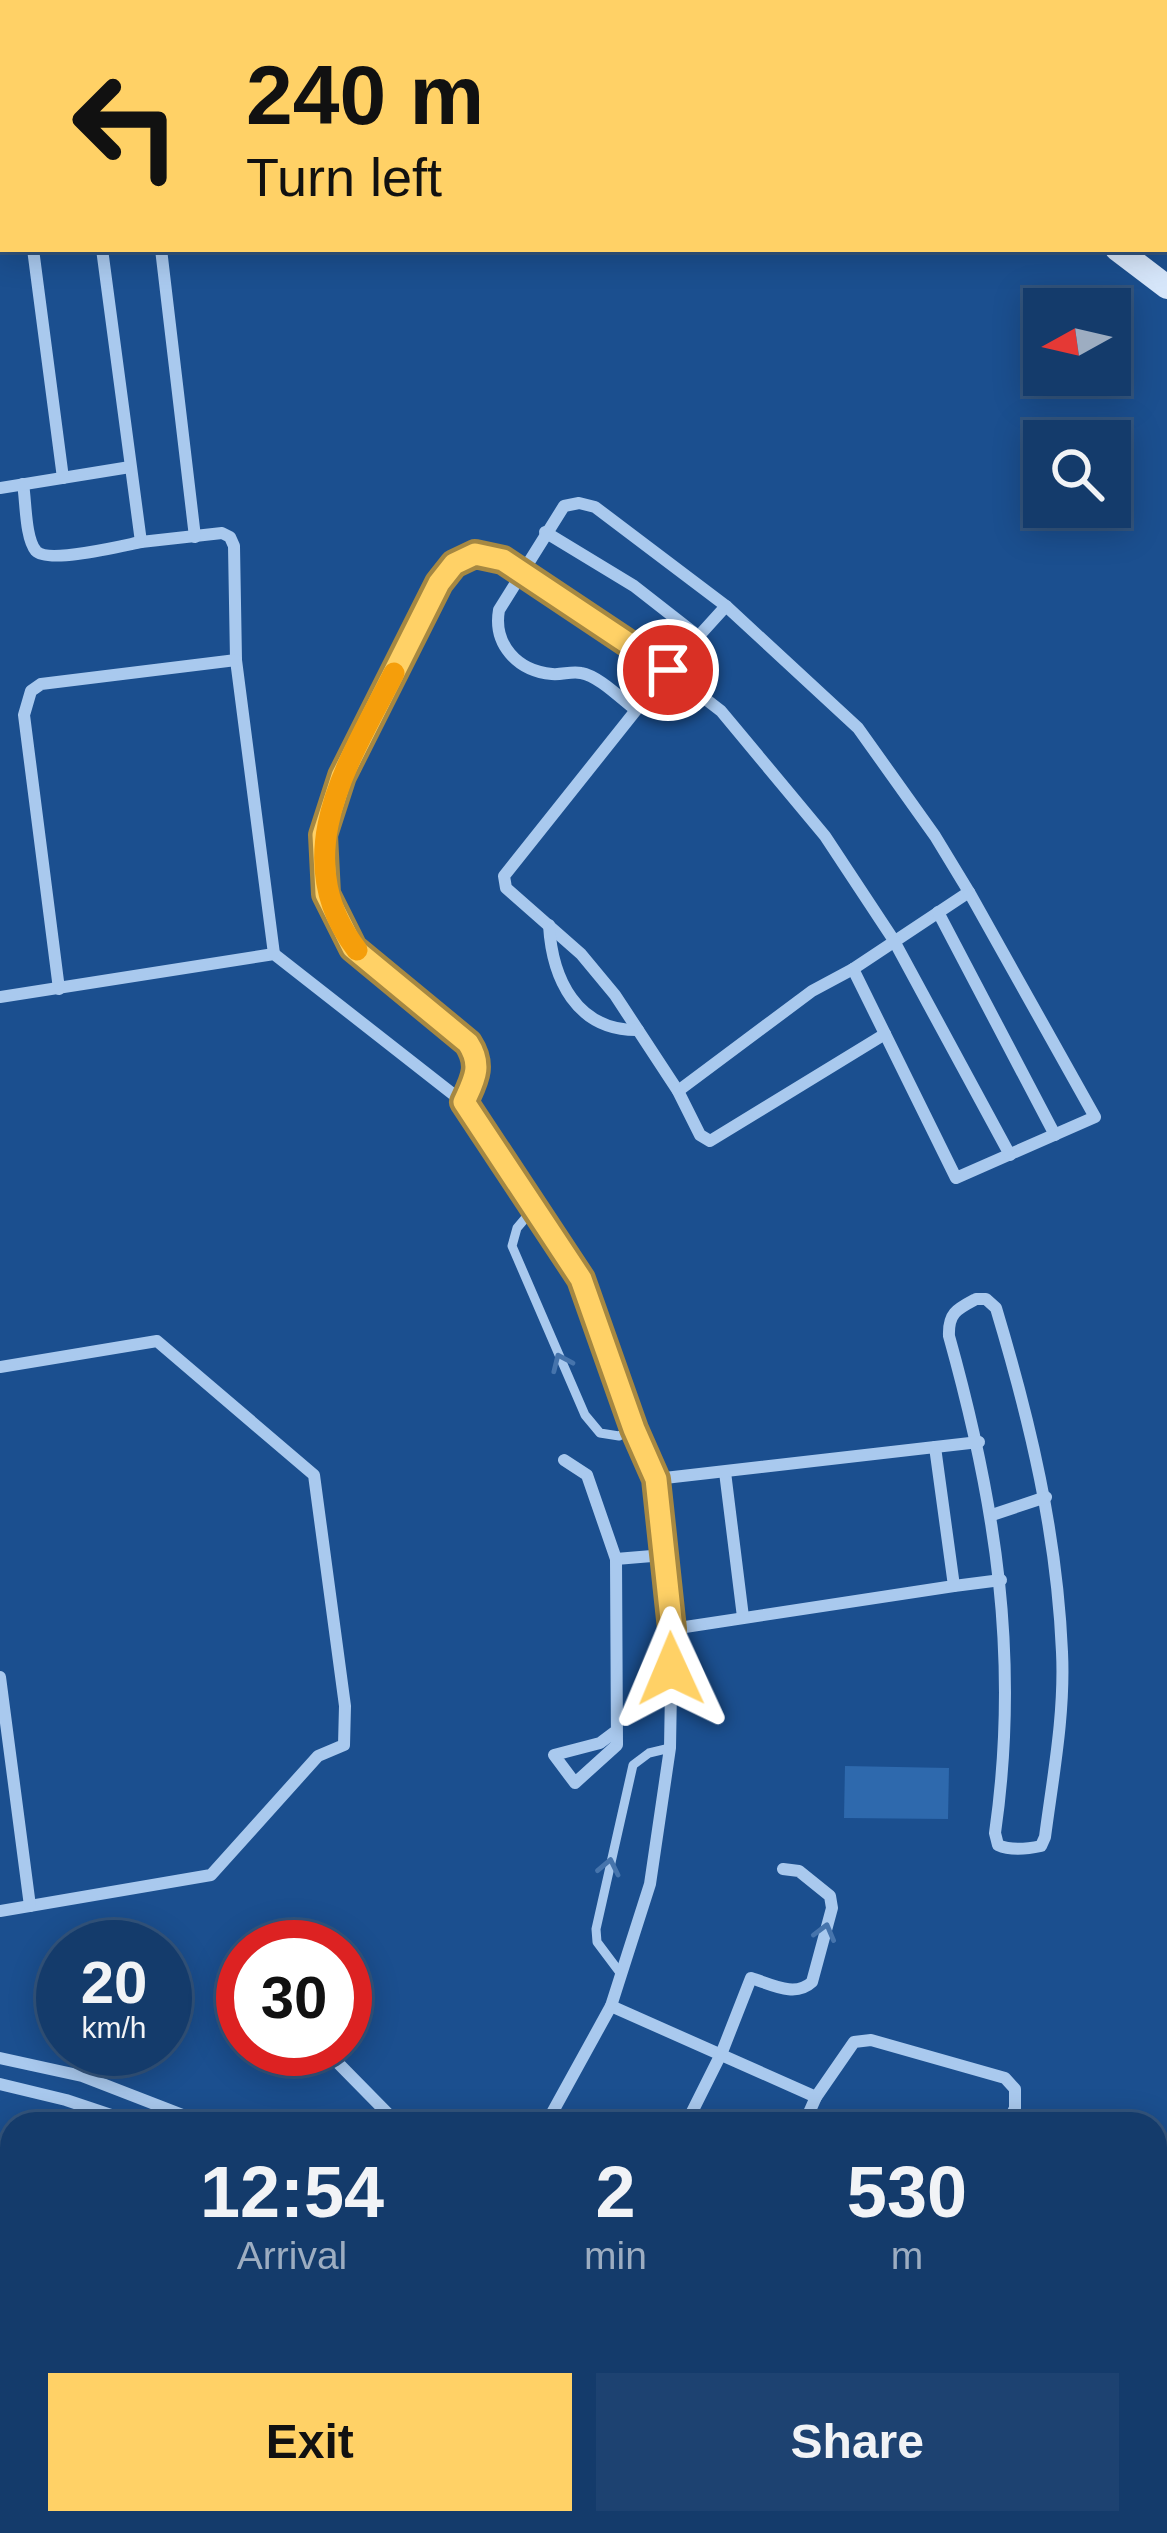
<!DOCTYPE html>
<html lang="en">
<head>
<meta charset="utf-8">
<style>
  body { margin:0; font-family:Helvetica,sans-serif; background:#1d4271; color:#f1f3f6; height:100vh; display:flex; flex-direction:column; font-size:45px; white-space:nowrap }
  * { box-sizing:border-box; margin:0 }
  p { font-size:39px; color:#9dadc1 }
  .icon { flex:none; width:66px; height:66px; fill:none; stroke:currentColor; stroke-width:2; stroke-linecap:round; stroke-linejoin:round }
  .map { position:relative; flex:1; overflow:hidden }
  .side { position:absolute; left:0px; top:2112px; width:1167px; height:423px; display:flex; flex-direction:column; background:#143b6b; border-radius:36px 36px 0 0; box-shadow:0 6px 30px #0003,0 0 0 3px #33557e }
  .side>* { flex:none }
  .banner { position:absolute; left:0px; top:0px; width:1167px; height:252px; box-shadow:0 6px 30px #0003,0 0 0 3px #33557e; background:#ffd166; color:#111; overflow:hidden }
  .needle { width:78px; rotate:262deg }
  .buttons { position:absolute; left:1023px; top:288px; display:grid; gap:24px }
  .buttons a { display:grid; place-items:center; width:108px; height:108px; border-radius:0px; background:#143b6b; box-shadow:0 6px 30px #0003,0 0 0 3px #33557e; font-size:60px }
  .speed { position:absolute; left:36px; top:1920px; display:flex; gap:24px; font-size:60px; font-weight:700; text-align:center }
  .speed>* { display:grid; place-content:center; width:156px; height:156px; border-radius:50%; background:#143b6b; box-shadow:0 6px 30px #0003,0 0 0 3px #33557e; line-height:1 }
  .speed small { font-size:30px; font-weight:400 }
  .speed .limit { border:18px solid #d22; background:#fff; color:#111 }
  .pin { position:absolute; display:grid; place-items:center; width:102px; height:102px; color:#fff; margin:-51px; border:6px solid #fff; border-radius:50%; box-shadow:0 3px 12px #0007 }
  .me { position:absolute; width:132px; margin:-66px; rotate:359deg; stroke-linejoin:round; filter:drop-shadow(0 0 9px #0008) }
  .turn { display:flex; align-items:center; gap:42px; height:252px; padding:0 48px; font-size:54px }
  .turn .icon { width:156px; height:156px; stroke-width:2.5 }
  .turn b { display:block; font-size:84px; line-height:102px }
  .eta { display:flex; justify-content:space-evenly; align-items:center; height:204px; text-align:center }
  .eta b { font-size:72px; font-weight:700; line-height:84px }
  .primary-button { display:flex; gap:24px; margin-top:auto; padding:24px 48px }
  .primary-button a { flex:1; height:138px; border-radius:0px; background:#ffd166; color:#111; font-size:48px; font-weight:700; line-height:138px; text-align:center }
  .primary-button a+a { background:#1d4271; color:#f1f3f6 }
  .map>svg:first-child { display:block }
  .pitch { fill:#2e69ad }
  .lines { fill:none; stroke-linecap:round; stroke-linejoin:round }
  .service { stroke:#a9c9ee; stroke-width:9 }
  .minor { stroke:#a9c9ee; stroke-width:12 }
  .secondary { stroke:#d6e6fa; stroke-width:24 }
  .oneway { stroke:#4674ac }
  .route-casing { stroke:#a68842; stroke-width:30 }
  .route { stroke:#ffd166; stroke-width:21 }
  .slow { stroke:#f59e0b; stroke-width:21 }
</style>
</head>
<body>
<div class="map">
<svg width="1167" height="2533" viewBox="0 0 1167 2533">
  <rect width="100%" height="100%" fill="#1b4f8f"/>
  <path class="pitch" d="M 845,1766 L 949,1768 L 948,1819 L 844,1818 Z"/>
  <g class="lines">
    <g class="service">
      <path d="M 1011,3 L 1011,0"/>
      <path d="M 1164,142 L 1167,142"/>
      <path d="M 1164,223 L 1167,224"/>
      <path d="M 534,1208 L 517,1228 L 512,1246 L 585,1415 L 600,1433 L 619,1436 L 634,1428"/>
      <path d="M 621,1974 L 597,1942 L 596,1929 L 633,1765 L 649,1753 L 670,1748"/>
    </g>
    <g class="minor">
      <path d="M 0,214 L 3,213"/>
      <path d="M 33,249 L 63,478"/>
      <path d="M 102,249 L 141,542 L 222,533 L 230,537 L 234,546 L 236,660 L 274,954"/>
      <path d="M 161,249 L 195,537"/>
      <path d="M 23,484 C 26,501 25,538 36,551 C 48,564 121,546 141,542"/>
      <path d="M 0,488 L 130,467"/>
      <path d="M 545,532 L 634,586 L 698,636"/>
      <path d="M 726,606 L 668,670 L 504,876 L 506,888 L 581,954 L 615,995 L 678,1091 L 700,1135 L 710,1141 L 885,1034"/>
      <path d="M 636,710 C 621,699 599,676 581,673 C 571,671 562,675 552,674 C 517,671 493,644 499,610 L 564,506 L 579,503 L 595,507 L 726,606 L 858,728 L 935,836 L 969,892 L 853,969 L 812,991 L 678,1091"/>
      <path d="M 938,912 L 1055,1135"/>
      <path d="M 549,925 C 552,978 576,1031 638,1030"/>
      <path d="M 853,969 L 956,1178 L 1095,1117 L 969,892"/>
      <path d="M 59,989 L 24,715 L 31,691 L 41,684 L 236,660"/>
      <path d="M 0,997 L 274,954 L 463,1102 L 581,1279 L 634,1428 L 656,1479 L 672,1629 L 670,1748 L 650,1884 L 611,2006 L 546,2124"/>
      <path d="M 463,1102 C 474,1080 483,1065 468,1043 L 353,948 L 326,894 L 323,834 L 342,776 L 439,583 L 454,564 L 475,553 L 503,560 L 668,670 L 721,711 L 825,836 L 893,939 L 1010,1155"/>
      <path d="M 976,1299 L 986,1299 L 996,1308 C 1030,1421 1057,1534 1062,1652 C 1065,1714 1053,1776 1045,1837 L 1041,1846 C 1027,1849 1011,1851 998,1845 L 995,1833 C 1020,1659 996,1504 949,1336 C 948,1313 957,1309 976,1299 Z"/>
      <path d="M 0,1367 L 157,1341 L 314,1475 L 345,1706 L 344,1745 L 318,1756 L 211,1875 L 0,1911"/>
      <path d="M 935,1447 L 979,1442"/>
      <path d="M 564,1460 L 587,1475 L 616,1559 L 664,1555"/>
      <path d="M 725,1472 L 743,1617"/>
      <path d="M 656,1479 L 935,1447 L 954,1586 L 672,1629"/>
      <path d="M 992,1515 L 1046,1497"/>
      <path d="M 616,1559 L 617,1745 L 575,1783 L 554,1755 L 600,1743 L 616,1731"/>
      <path d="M 954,1586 L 1001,1580"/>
      <path d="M 0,1677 L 30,1906"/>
      <path d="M 611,2006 L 816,2097"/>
      <path d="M 0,2058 L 82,2076 L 206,2124"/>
      <path d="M 338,2063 L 398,2124"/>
      <path d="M 0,2084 L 66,2100 L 138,2124"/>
      <path d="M 686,2124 L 722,2052 L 751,1978 C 771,1984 795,1998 812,1982 L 832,1908 L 830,1896 L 799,1871 L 783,1869"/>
      <path d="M 804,2124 L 816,2097 L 854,2042 L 871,2040 L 1005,2078 L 1015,2089 L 1015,2108 L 1007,2124"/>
      <path d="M 741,2523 L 761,2533"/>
      <path d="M 811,2523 L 840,2533"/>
    </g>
    <g class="secondary">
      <path d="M 768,0 L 770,3"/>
      <path d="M 867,3 L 869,0"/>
      <path d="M 1164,236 L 1167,238"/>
      <path d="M 1117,249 L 1167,287"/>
    </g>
  </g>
  <defs><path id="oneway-chevron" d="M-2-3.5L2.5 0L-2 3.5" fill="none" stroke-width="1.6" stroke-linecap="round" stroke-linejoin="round" transform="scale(3)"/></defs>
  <g class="oneway">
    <use href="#oneway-chevron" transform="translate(561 1362) rotate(-114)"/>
    <use href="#oneway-chevron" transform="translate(609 1867) rotate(-78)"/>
    <use href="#oneway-chevron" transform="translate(825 1932) rotate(-75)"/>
  </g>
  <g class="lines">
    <g class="route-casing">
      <path id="route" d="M 668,670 L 503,560 L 475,554 L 454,564 L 439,583 L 342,776 L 323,835 L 326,894 L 353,948 L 468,1043 C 483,1066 474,1080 464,1102 L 581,1279 L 634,1429 L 656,1479 L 672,1629 L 671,1669"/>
    </g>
    <use href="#route" class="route"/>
    <path class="slow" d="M 357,950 C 285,856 349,762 394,673"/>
  </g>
</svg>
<div class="buttons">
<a><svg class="needle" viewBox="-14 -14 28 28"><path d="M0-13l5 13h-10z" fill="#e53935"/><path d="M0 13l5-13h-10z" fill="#9dadc1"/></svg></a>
<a><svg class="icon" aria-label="search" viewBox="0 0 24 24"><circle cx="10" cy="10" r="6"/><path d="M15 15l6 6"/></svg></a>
</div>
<div class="speed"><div>20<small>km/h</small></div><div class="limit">30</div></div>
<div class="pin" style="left:668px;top:670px;background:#d93025"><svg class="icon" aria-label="arrive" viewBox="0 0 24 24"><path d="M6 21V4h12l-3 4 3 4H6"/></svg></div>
<svg class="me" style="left:671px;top:1669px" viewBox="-20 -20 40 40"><path d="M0-17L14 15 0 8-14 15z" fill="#ffd166" stroke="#fff" stroke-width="4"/></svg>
<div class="banner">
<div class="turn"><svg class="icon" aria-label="left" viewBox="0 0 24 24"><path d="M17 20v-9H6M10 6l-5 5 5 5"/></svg><div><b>240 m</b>Turn left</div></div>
</div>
<section class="side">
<div class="eta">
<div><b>12:54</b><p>Arrival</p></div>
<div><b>2</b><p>min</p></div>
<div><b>530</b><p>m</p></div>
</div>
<div class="primary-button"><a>Exit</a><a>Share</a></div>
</section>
</div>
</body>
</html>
